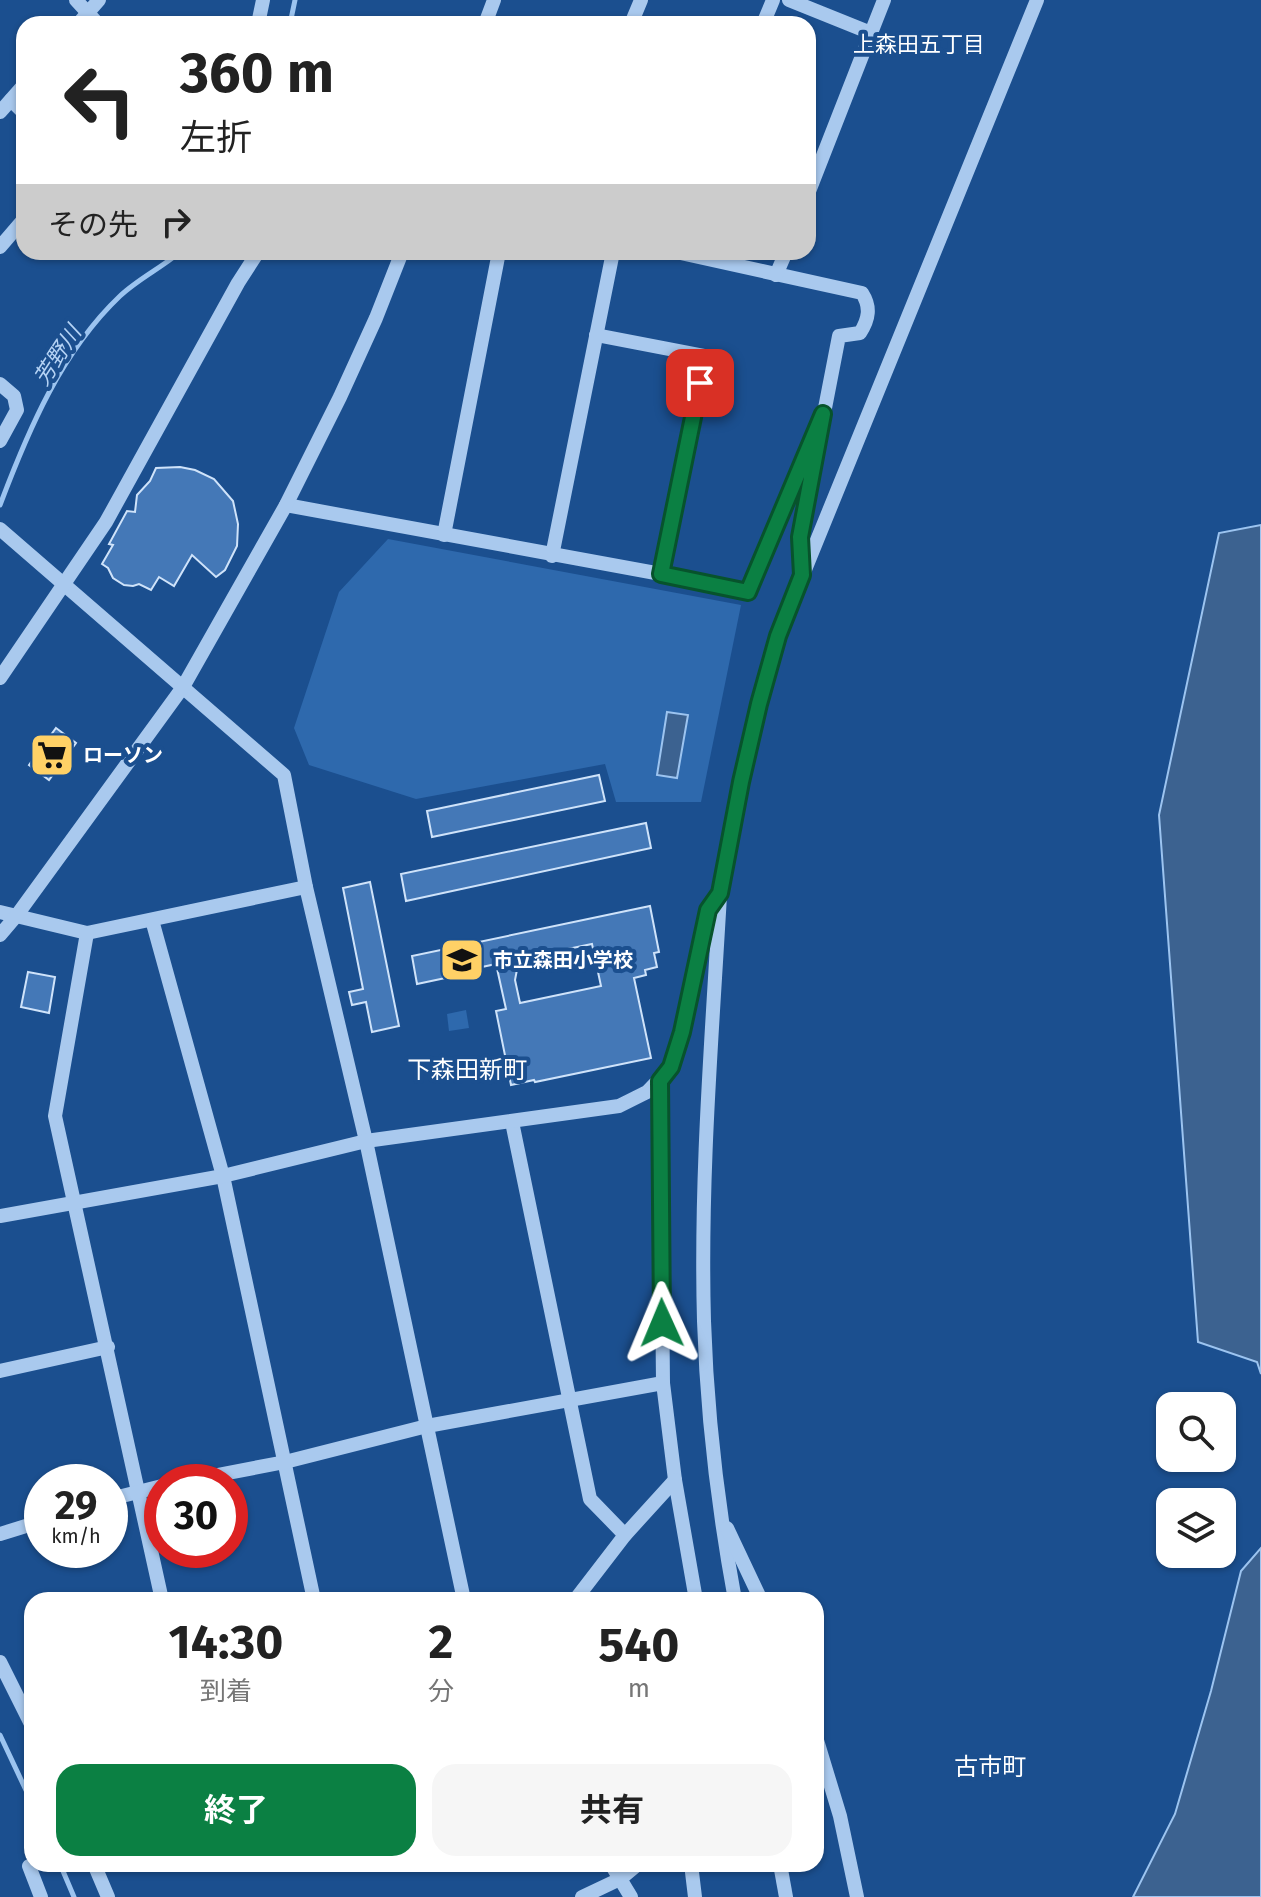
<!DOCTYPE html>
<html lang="ja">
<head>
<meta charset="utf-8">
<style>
  body { margin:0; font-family:"Fira Sans","Noto Sans JP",sans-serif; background:#f6f6f6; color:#222; height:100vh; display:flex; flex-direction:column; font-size:30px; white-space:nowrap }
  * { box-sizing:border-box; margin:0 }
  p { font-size:26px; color:#767676 }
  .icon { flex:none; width:44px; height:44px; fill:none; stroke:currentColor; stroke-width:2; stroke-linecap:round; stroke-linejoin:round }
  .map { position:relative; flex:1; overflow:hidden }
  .panel { position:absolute; left:24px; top:1592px; width:800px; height:280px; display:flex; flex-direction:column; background:#fff; border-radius:24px; box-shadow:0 2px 6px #0004 }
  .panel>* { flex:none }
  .banner { position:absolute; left:16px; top:16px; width:800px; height:244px; border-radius:24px; box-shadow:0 2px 6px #0004; background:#fff; color:#222; overflow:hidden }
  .tools { position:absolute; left:1156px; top:1392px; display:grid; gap:16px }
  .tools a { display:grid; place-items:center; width:80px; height:80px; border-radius:16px; background:#fff; box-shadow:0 2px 6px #0004; font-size:40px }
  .speed { position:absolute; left:24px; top:1464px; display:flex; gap:16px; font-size:40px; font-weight:700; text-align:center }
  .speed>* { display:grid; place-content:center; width:104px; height:104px; border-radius:50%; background:#fff; box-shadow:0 2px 6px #0004; line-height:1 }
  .speed small { font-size:20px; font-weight:400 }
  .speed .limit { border:12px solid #d22; background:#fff; color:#111 }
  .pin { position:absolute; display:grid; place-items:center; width:68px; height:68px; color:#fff; margin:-34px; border-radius:16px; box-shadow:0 4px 12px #0006 }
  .me { position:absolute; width:88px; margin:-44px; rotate:359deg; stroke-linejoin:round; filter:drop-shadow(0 0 6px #0008) }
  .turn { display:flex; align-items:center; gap:28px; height:168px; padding:0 32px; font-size:36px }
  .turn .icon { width:104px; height:104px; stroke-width:2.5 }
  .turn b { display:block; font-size:56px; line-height:68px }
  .then { display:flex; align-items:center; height:76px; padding:0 32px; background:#0003; gap:16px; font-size:30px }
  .eta { display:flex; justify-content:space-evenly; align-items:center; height:136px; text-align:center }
  .eta b { font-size:48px; font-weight:700; line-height:56px }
  .action { display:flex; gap:16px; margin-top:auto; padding:16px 32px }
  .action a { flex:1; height:92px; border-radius:24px; background:#0b8043; color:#fff; font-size:32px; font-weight:700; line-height:92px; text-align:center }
  .action a+a { background:#f6f6f6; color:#222 }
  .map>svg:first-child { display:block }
  .green { fill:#2e69ad }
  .water { fill:#3c6290; stroke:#9cc4f0; stroke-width:2 }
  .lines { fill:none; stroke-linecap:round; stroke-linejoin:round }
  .stream { stroke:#9cc4f0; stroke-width:5 }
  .building { fill:#4478b7; stroke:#cfe3fa; stroke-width:2; fill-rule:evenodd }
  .minor { stroke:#a9c9ee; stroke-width:14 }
  .route-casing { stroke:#07532c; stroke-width:20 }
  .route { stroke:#0b8043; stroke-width:14 }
  .labels { text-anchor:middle; stroke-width:8; stroke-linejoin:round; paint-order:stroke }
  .poi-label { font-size:20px; font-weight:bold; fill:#fff; stroke:#1b4f8f; text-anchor:start }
  .neighbourhood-label { font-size:22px; fill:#fff; stroke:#1b4f8f }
  .water-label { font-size:22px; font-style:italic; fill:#b5d3f5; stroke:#1b4f8f }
  .quarter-label { font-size:24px; fill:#fff; stroke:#1b4f8f }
</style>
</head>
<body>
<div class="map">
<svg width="1261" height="1897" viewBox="0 0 1261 1897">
  <rect width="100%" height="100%" fill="#1b4f8f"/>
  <g class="green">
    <path d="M 388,539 L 741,605 L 701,802 L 616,802 L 605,764 L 416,799 L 309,765 L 294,728 L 339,592 Z"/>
    <path d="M 466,1010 L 469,1028 L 449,1031 L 447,1014 Z"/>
  </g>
  <g class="water">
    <path d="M 1261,525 L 1261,1374 L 1257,1362 L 1198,1342 L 1159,815 L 1219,533 Z"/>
    <path d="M 667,712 L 688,715 L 677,778 L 657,775 Z"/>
    <path d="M 1261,1548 L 1261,1897 L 1133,1897 L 1175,1814 L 1211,1691 L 1241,1571 Z"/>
  </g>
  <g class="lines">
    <g class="stream">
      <path d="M 290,24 L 295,0"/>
      <path d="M 0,505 C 28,431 61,352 120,296 C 138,279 161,268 180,252"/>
      <path d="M 0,1735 L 32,1803"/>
      <path d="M 60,1864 L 74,1897"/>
    </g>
  </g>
  <g class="building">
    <path d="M 180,467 L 195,470 L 214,479 L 233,501 L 238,524 L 237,546 L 225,570 L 216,577 L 192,555 L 174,586 L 159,577 L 151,590 L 139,584 L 133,586 L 124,585 L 113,578 L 108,568 L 102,564 L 113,545 L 109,544 L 127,511 L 135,512 L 137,495 L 150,481 L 156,468 Z"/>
    <path d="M 56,728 L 76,743 L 49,780 L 29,765 Z"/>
    <path d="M 599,775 L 605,801 L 432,837 L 427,811 Z"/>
    <path d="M 646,823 L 651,848 L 406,901 L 401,874 Z"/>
    <path d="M 370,882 L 399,1026 L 372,1032 L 366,1002 L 352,1005 L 349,992 L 363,989 L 343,888 Z"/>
    <path d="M 650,906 L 659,952 L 654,953 L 657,967 L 645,970 L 646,975 L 634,978 L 651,1058 L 535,1082 L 534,1080 L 511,1085 L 496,1011 L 506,1009 L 496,964 L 468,970 L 469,973 L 417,984 L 412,956 ZM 592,944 L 601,986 L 520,1003 L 515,980 L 519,959 Z"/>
    <path d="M 28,972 L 55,977 L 49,1013 L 21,1007 Z"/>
  </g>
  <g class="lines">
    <g class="minor">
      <path d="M 76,0 L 98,24"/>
      <path d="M 789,0 L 871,33 L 808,194"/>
      <path d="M 78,24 L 99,0"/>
      <path d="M 258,24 L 263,0"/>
      <path d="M 485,24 L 494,0"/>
      <path d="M 631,24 L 641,0"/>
      <path d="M 763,24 L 773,0"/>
      <path d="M 871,33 L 884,0"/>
      <path d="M 11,100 L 24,113"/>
      <path d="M 0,112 L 24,85"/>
      <path d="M 0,247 L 24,219"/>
      <path d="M 676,252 L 862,293 C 871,307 869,319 860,333 L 839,336 L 800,537 L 802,569"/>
      <path d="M 776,275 L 786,252"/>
      <path d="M 0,384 L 14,396 L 17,410 L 0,441"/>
      <path d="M 286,505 L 661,574 L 705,356 L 596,335"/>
      <path d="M 0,529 L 284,775 L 306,887 L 366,1141 L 464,1600"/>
      <path d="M 444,535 L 499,252"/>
      <path d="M 552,556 L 613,252"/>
      <path d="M 661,574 L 748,592 L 809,446"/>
      <path d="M 0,678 L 106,522 L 238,283 L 258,252"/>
      <path d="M 720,895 C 712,1036 700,1179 704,1321 C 707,1415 718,1508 735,1600"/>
      <path d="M 0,912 L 87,933 L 306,887"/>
      <path d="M 152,920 L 223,1176 L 314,1600"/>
      <path d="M 87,933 L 55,1116 L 162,1600"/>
      <path d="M 0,935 L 17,915 L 183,687 L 286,505 L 340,397 L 376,318 L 402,252"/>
      <path d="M 660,1081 L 663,1383 L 675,1480 L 696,1600"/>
      <path d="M 512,1122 L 590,1499 L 625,1535"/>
      <path d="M 0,1216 L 223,1176 L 366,1141 L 619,1106 L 647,1092 L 671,1067 L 682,1032 L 708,910 L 720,893 L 741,782 L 778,636 L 1037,0"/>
      <path d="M 0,1371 L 108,1347"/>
      <path d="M 181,1482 L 285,1462 L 427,1426 L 663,1383"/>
      <path d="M 110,1499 L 162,1486"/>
      <path d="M 727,1528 L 761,1600"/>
      <path d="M 0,1534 L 42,1521"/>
      <path d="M 575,1600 L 625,1535 L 675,1480"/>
      <path d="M 0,1662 L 32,1726"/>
      <path d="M 816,1737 L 840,1816 L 857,1897"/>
      <path d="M 94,1864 L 108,1897"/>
      <path d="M 611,1864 L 631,1897"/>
      <path d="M 691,1864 L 695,1897"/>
      <path d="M 780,1864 L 786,1897"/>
      <path d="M 29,1866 L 41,1897"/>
      <path d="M 582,1897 L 620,1879 L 638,1864"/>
    </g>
  </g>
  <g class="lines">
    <g class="route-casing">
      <path id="route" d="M 662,1323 L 660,1081 L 671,1067 L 682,1032 L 708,910 L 720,893 L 741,782 L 759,704 L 778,636 L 802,575 L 800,537 L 823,414 L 748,592 L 661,574 L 700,383"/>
    </g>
    <use href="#route" class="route"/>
  </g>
  <defs>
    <g id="supermarket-square" transform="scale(2.3)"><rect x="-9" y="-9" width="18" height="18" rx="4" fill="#ffd166" stroke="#1b4f8f"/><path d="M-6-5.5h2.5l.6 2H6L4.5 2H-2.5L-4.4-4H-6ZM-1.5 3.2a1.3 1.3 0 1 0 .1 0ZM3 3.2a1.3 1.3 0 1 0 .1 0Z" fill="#111"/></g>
    <g id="school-square" transform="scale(2.3)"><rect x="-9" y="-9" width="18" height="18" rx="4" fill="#ffd166" stroke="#1b4f8f"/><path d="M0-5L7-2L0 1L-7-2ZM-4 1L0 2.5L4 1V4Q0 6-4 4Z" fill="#111"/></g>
  </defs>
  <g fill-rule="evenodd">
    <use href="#supermarket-square" x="52" y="755"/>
    <use href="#school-square" x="462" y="960"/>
  </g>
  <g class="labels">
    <g class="poi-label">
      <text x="83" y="762">ローソン</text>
      <text x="493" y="967">市立森田小学校</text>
    </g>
    <g class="neighbourhood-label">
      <text x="919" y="52">上森田五丁目</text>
    </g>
    <g class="water-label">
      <text transform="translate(57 355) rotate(-57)" y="8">芳野川</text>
    </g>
    <g class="quarter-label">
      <text x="467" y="1078">下森田新町</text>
      <text x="990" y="1775">古市町</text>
    </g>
  </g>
</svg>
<div class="tools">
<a><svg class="icon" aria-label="search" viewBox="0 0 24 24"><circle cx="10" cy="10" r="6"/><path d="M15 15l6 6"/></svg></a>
<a><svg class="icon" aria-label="layers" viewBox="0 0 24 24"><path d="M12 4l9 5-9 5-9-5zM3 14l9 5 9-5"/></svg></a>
</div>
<div class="speed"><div>29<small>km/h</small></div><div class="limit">30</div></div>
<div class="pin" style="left:700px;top:383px;background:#d93025"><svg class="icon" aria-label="arrive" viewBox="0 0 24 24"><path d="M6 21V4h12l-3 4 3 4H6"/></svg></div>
<svg class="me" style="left:662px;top:1323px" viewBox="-20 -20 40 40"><path d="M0-17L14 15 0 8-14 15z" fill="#0b8043" stroke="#fff" stroke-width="4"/></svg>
<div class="banner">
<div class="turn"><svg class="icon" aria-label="left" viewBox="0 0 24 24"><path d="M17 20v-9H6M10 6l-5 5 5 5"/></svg><div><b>360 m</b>左折</div></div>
<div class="then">その先<svg class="icon" aria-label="right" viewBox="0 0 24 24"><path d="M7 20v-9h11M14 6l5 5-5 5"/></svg></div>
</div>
<section class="panel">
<div class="eta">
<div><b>14:30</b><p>到着</p></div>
<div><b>2</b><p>分</p></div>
<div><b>540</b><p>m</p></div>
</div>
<div class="action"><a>終了</a><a>共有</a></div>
</section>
</div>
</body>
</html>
